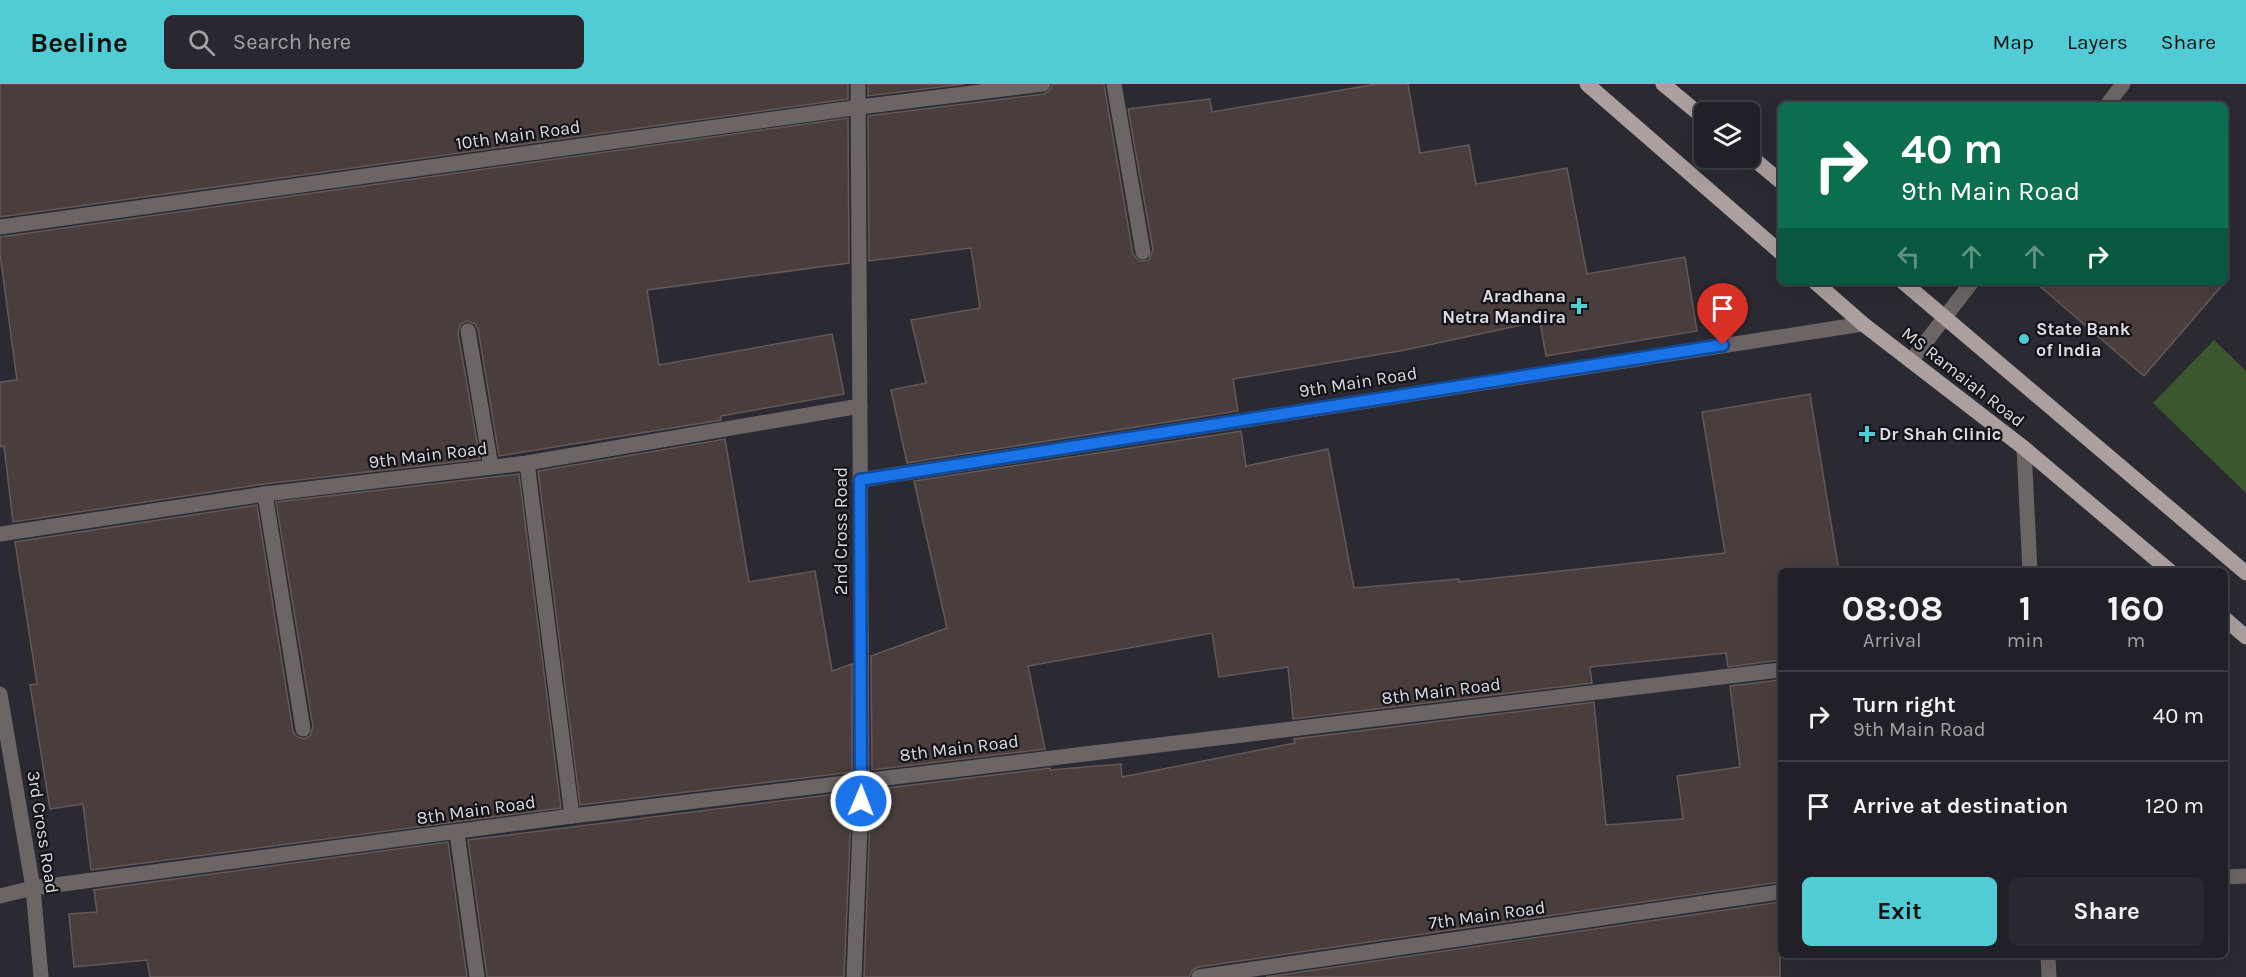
<!DOCTYPE html>
<html lang="en">
<head>
<meta charset="utf-8">
<style>
  body { margin:0; font-family:Karla,sans-serif; background:#28282e; color:#f1f3f6; height:100vh; display:flex; flex-direction:column; font-size:22px; white-space:nowrap }
  * { box-sizing:border-box; margin:0 }
  p { font-size:20px; color:#a2a3a7 }
  .icon { flex:none; width:33px; height:33px; fill:none; stroke:currentColor; stroke-width:2; stroke-linecap:round; stroke-linejoin:round }
  .map { position:relative; flex:1; overflow:hidden }
  .side { position:absolute; left:1778px; top:484px; width:450px; height:390px; display:flex; flex-direction:column; background:#202026; border-radius:9px; box-shadow:0 6px 24px #0002,0 0 0 2px #3d3e43 }
  .side>* { flex:none }
  .top-card { position:absolute; left:1778px; top:18px; width:450px; height:183px; border-radius:9px; box-shadow:0 6px 24px #0002,0 0 0 2px #3d3e43; background:#0b6e4f; color:#fff; overflow:hidden }
  .tools { position:absolute; left:1694px; top:18px; display:grid; gap:12px }
  .tools a { display:grid; place-items:center; width:66px; height:66px; border-radius:9px; background:#202026; box-shadow:0 6px 24px #0002,0 0 0 2px #3d3e43; font-size:30px }
  .pin { position:absolute; display:grid; place-items:center; width:51px; height:51px; color:#fff; margin:-62px -26px; border-radius:50% 50% 50% 0; rotate:-45deg; box-shadow:0 0 6px #0007 }
  .pin .icon { rotate:45deg }
  .me { position:absolute; width:66px; margin:-33px; rotate:1deg; stroke-linejoin:round; filter:drop-shadow(0 0 4px #0008) }
  .turn { display:flex; align-items:center; gap:21px; height:126px; padding:0 24px; font-size:27px }
  .turn .icon { width:78px; height:78px; stroke-width:2.5 }
  .turn b { display:block; font-size:42px; line-height:51px }
  .lanes { display:flex; align-items:center; height:57px; padding:0 24px; background:#0003; justify-content:center; gap:30px; direction:ltr }
  .lanes .off { opacity:.35 }
  .eta { display:flex; justify-content:space-evenly; align-items:center; height:102px; text-align:center }
  .eta b { font-size:36px; font-weight:700; line-height:42px }
  .button { display:flex; gap:12px; margin-top:auto; padding:12px 24px }
  .button a { flex:1; height:69px; border-radius:9px; background:#51ccd4; color:#111; font-size:24px; font-weight:700; line-height:69px; text-align:center }
  .button a+a { background:#28282e; color:#f1f3f6 }
  ul { padding:0; list-style:none }
  li { display:flex; align-items:center; gap:18px; height:90px; padding:0 24px; border-top:2px solid #3d3e43 }
  li div { flex:1 }
  li b { display:block; font-size:22px }
  li em { font-style:normal }
  header { display:flex; align-items:center; gap:36px; box-sizing:border-box; height:84px; padding:0 30px; background:#51ccd4; color:#111 }
  header strong { font-size:28px }
  nav { display:flex; gap:33px; margin-inline-start:auto; font-size:21px }
  .search { width:420px; height:54px; background:#28282e; display:flex; align-items:center; gap:15px; box-sizing:border-box; padding:0 21px; border-radius:9px; color:#a2a3a7; font-size:22px }
  .map>svg:first-child { display:block }
  .green { fill:#3a572e }
  .building { fill:#493e3d; stroke:#645958; stroke-width:1.5 }
  .lines { fill:none; stroke-linecap:round; stroke-linejoin:round }
  .minor { stroke:#6b6665; stroke-width:15 }
  .major { stroke:#aba09f; stroke-width:15 }
  .route-casing { stroke:#114b97; stroke-width:15 }
  .route { stroke:#1a73e8; stroke-width:10 }
  .poi-dot { fill:#51ccd4; stroke:#141317; stroke-width:2 }
  .labels { text-anchor:middle; stroke-width:4.5; stroke-linejoin:round; paint-order:stroke }
  .street-label { font-size:18px; fill:#dcdbe1; stroke:#141317 }
  .poi-label { font-size:18px; font-weight:bold; fill:#dcdbe1; stroke:#141317; text-anchor:start }
</style>
</head>
<body>
<header>
<strong>Beeline</strong>
<div class="search"><svg class="icon" aria-label="search" viewBox="0 0 24 24"><circle cx="10" cy="10" r="6"/><path d="M15 15l6 6"/></svg>Search here</div>
<nav><a>Map</a><a>Layers</a><a>Share</a></nav>
</header>
<div class="map">
<svg width="2246" height="893" viewBox="0 0 2246 893">
  <rect width="100%" height="100%" fill="#2b2a32"/>
  <path class="green" d="M 2214,256 L 2246,287 L 2246,409 L 2153,319 Z"/>
  <g class="building">
    <path d="M 0,0 L 848,0 L 848,15 L 0,133 Z"/>
    <path d="M 868,0 L 965,0 L 868,12 Z"/>
    <path d="M 1053,0 L 1104,0 L 1133,170 L 1139,177 L 1149,176 L 1153,166 L 1128,25 L 1210,15 L 1212,28 L 1377,0 L 1408,0 L 1420,69 L 1469,61 L 1476,100 L 1567,84 L 1587,190 L 1685,173 L 1697,247 L 1546,272 L 1540,237 L 1405,266 L 1233,295 L 1238,327 L 907,379 L 891,306 L 926,299 L 911,236 L 980,224 L 971,164 L 869,177 L 868,32 L 1044,10 L 1049,7 Z"/>
    <path d="M 848,34 L 849,179 L 647,206 L 659,281 L 832,250 L 844,310 L 721,332 L 721,336 L 499,372 L 478,245 L 475,240 L 467,237 L 461,240 L 458,249 L 480,375 L 264,400 L 13,438 L 4,362 L 0,363 L 0,298 L 17,296 L 0,170 L 0,153 Z"/>
    <path d="M 2035,198 L 2225,198 L 2144,292 Z"/>
    <path d="M 1810,310 L 1839,488 L 1780,488 L 1780,576 L 1728,583 L 1726,569 L 1590,583 L 1592,599 L 1293,635 L 1288,583 L 1219,593 L 1212,549 L 1028,582 L 1045,665 L 872,686 L 871,572 L 947,544 L 914,397 L 1241,347 L 1246,382 L 1328,365 L 1354,504 L 1459,495 L 1459,498 L 1725,469 L 1702,328 Z"/>
    <path d="M 725,355 L 749,498 L 815,487 L 832,587 L 852,580 L 852,688 L 580,721 L 538,387 Z"/>
    <path d="M 519,390 L 561,724 L 91,786 L 83,720 L 50,725 L 30,601 L 37,600 L 15,458 L 257,421 L 293,647 L 296,652 L 304,655 L 310,652 L 313,643 L 276,418 Z"/>
    <path d="M 1780,596 L 1780,798 L 1198,883 L 1193,886 L 1189,893 L 864,893 L 871,706 L 1050,684 L 1050,686 L 1121,680 L 1122,693 L 1295,659 L 1294,655 L 1594,618 L 1606,741 L 1683,735 L 1677,692 L 1740,683 L 1730,602 Z"/>
    <path d="M 852,708 L 844,893 L 487,893 L 468,756 Z"/>
    <path d="M 448,758 L 467,893 L 150,893 L 147,876 L 74,883 L 69,830 L 97,828 L 94,806 Z"/>
    <path d="M 1780,818 L 1780,893 L 1266,893 Z"/>
  </g>
  <g class="lines">
    <g class="minor">
      <path d="M 1114,0 L 1143,168"/>
      <path d="M 2107,21 L 2123,0"/>
      <path d="M 0,143 L 860,23 L 1043,0"/>
      <path d="M 468,247 L 491,383"/>
      <path d="M 1911,277 L 1972,198"/>
      <path d="M 2024,364 L 2030,488"/>
      <path d="M 527,379 L 572,732"/>
      <path d="M 860,396 L 1863,240"/>
      <path d="M 265,410 L 303,645"/>
      <path d="M 0,450 L 265,410 L 527,379 L 860,322"/>
      <path d="M 0,610 L 33,804 L 41,893"/>
      <path d="M 457,749 L 477,893"/>
      <path d="M 2224,793 L 2246,792"/>
      <path d="M 0,812 L 33,804 L 572,732 L 1780,586"/>
      <path d="M 2048,872 L 2049,893"/>
      <path d="M 854,893 L 862,695 L 858,0"/>
      <path d="M 1199,893 L 1780,808"/>
    </g>
    <g class="major">
      <path d="M 1587,0 L 1780,168"/>
      <path d="M 1663,0 L 1704,34"/>
      <path d="M 1749,71 L 1780,97"/>
      <path d="M 1815,198 L 1863,240 L 2024,364 L 2171,488"/>
      <path d="M 1903,198 L 2246,489"/>
      <path d="M 2224,534 L 2246,553"/>
    </g>
  </g>
  <g class="lines">
    <g class="route-casing">
      <path id="route" d="M 861,717 L 860,396 L 1723,261"/>
    </g>
    <use href="#route" class="route"/>
  </g>
  <g class="poi-dot">
    <path d="M1576 213h6v6h6v6h-6v6h-6v-6h-6v-6h6z"/>
    <circle cx="2024" cy="255" r="6"/>
    <path d="M1864 341h6v6h6v6h-6v6h-6v-6h-6v-6h6z"/>
  </g>
  <g class="labels">
    <g class="street-label">
      <text transform="translate(518 51) rotate(-8)" y="6">10th Main Road</text>
      <text transform="translate(1963 293) rotate(38)" y="6">MS Ramaiah Road</text>
      <text transform="translate(1358 298) rotate(-9)" y="6">9th Main Road</text>
      <text transform="translate(428 371) rotate(-7)" y="6">9th Main Road</text>
      <text transform="translate(841 447) rotate(-90)" y="6">2nd Cross Road</text>
      <text transform="translate(1441 607) rotate(-7)" y="6">8th Main Road</text>
      <text transform="translate(959 664) rotate(-7)" y="6">8th Main Road</text>
      <text transform="translate(476 726) rotate(-8)" y="6">8th Main Road</text>
      <text transform="translate(43 748) rotate(81)" y="6">3rd Cross Road</text>
      <text transform="translate(1487 831) rotate(-8)" y="6">7th Main Road</text>
    </g>
    <g class="poi-label">
      <text x="1566" y="218" text-anchor="end">Aradhana<tspan x="1566" dy="21">Netra Mandira</tspan></text>
      <text x="2036" y="251">State Bank<tspan x="2036" dy="21">of India</tspan></text>
      <text x="1879" y="356">Dr Shah Clinic</text>
    </g>
  </g>
</svg>
<div class="tools">
<a><svg class="icon" aria-label="layers" viewBox="0 0 24 24"><path d="M12 4l9 5-9 5-9-5zM3 14l9 5 9-5"/></svg></a>
</div>
<div class="pin" style="left:1723px;top:261px;background:#d93025"><svg class="icon" aria-label="arrive" viewBox="0 0 24 24"><path d="M6 21V4h12l-3 4 3 4H6"/></svg></div>
<svg class="me" style="left:861px;top:717px" viewBox="-20 -20 40 40"><circle r="17" fill="#1a73e8" stroke="#fff" stroke-width="3"/><path d="M0-11L8 9 0 5-8 9z" fill="#fff"/></svg>
<div class="top-card">
<div class="turn"><svg class="icon" aria-label="right" viewBox="0 0 24 24"><path d="M7 20v-9h11M14 6l5 5-5 5"/></svg><div><b>40 m</b>9th Main Road</div></div>
<div class="lanes"><svg class="icon off" aria-label="left" viewBox="0 0 24 24"><path d="M17 20v-9H6M10 6l-5 5 5 5"/></svg><svg class="icon off" aria-label="ahead" viewBox="0 0 24 24"><path d="M12 20V5M6 11l6-6 6 6"/></svg><svg class="icon off" aria-label="ahead" viewBox="0 0 24 24"><path d="M12 20V5M6 11l6-6 6 6"/></svg><svg class="icon" aria-label="right" viewBox="0 0 24 24"><path d="M7 20v-9h11M14 6l5 5-5 5"/></svg></div>
</div>
<section class="side">
<div class="eta">
<div><b>08:08</b><p>Arrival</p></div>
<div><b>1</b><p>min</p></div>
<div><b>160</b><p>m</p></div>
</div>
<ul>
<li><svg class="icon" aria-label="right" viewBox="0 0 24 24"><path d="M7 20v-9h11M14 6l5 5-5 5"/></svg><div><b>Turn right</b><p>9th Main Road</p></div><em>40 m</em></li>
<li><svg class="icon" aria-label="arrive" viewBox="0 0 24 24"><path d="M6 21V4h12l-3 4 3 4H6"/></svg><div><b>Arrive at destination</b></div><em>120 m</em></li>
</ul>
<div class="button"><a>Exit</a><a>Share</a></div>
</section>
</div>
</body>
</html>
